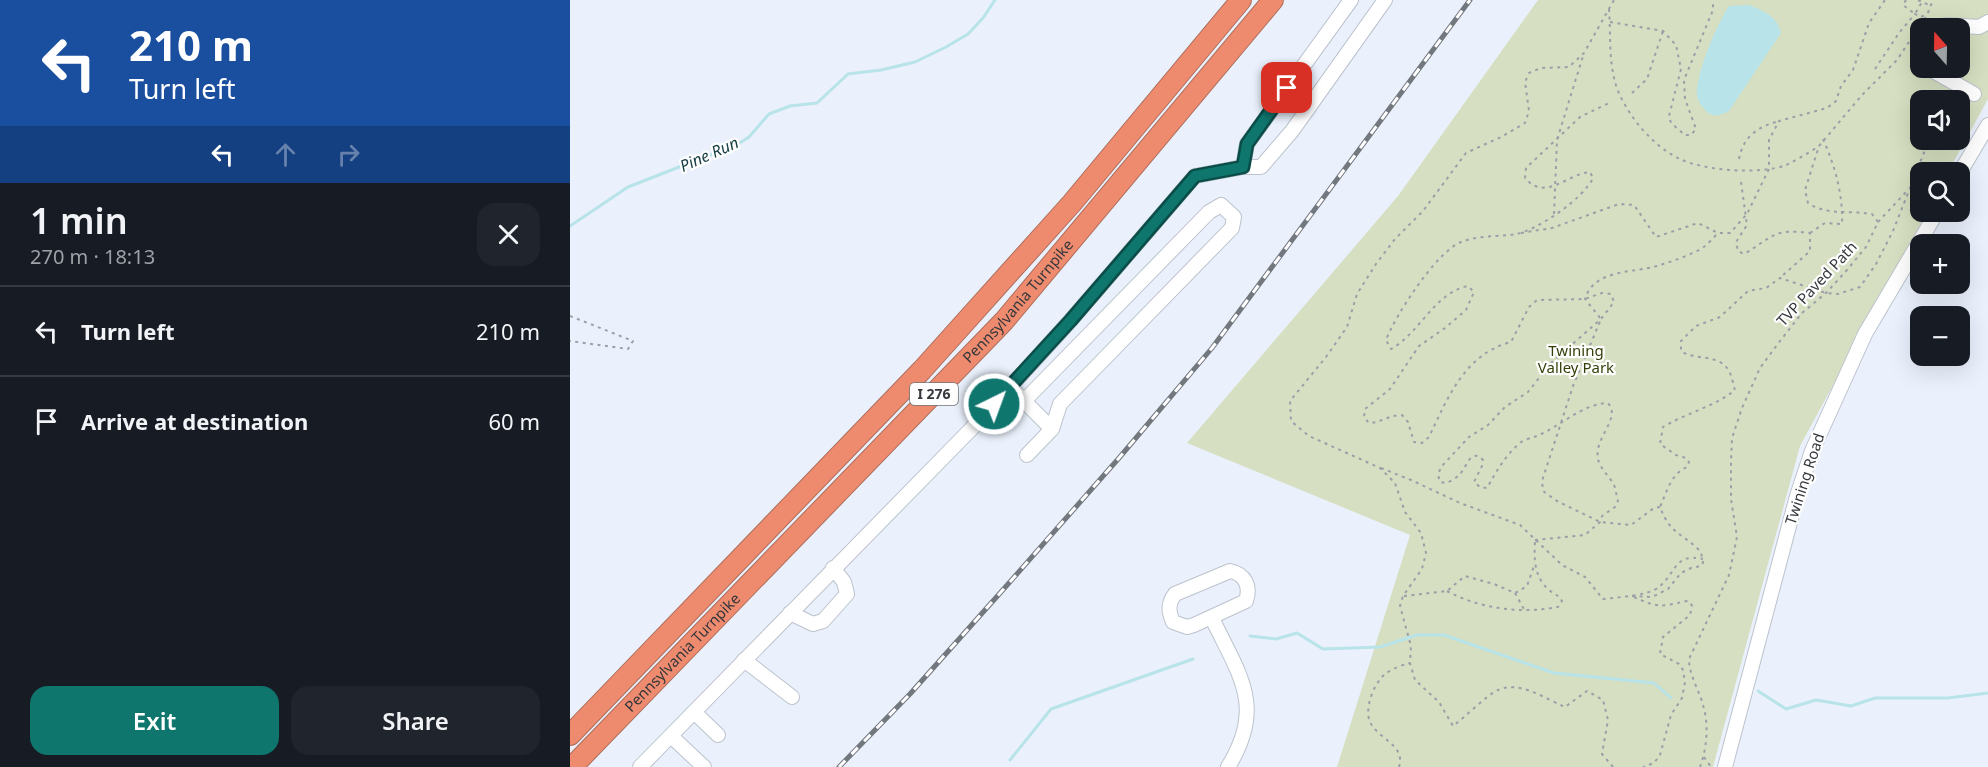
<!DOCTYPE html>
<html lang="en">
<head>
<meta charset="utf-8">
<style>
  body { margin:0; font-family:"Noto Sans",sans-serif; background:#20242c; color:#f1f3f6; height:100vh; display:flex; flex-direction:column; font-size:22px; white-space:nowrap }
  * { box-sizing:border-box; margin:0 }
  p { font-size:20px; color:#9ea1a6 }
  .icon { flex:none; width:33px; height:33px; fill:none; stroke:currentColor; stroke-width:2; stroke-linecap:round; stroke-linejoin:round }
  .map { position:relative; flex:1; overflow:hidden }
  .details { display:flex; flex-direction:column; background:#171b24; width:570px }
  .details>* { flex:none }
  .top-card { background:#1a4fa0; color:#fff; overflow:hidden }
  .needle { width:39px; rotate:340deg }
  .tools { position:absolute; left:1340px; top:18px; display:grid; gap:12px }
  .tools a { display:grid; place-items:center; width:60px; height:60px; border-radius:12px; background:#171b24; box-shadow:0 6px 24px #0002; font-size:30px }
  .pin { position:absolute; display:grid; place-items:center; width:51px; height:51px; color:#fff; margin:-26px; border-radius:12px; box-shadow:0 3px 9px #0006 }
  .me { position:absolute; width:66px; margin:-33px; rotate:42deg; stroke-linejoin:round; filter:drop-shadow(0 0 4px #0008) }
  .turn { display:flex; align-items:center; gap:21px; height:126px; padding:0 30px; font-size:27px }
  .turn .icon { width:78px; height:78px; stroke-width:2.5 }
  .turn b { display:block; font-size:42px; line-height:51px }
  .lanes { display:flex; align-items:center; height:57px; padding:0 30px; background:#0003; justify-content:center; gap:30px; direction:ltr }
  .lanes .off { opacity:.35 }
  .round { display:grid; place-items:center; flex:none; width:63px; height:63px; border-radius:18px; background:#20242c }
  .summary { display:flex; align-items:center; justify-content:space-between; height:102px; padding:0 30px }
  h1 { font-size:36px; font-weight:600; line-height:45px }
  .button { display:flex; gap:12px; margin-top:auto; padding:12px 30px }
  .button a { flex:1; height:69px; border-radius:18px; background:#0f766e; color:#fff; font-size:24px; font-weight:600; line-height:69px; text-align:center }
  .button a+a { background:#20242c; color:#f1f3f6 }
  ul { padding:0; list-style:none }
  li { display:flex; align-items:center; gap:18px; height:90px; padding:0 30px; border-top:2px solid #363941 }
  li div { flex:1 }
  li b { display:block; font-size:22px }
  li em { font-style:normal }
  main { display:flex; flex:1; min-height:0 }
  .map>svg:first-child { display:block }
  .green { fill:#d6dfc1; fill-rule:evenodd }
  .water { fill:#b7e3e9 }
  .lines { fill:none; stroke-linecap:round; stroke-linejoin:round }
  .stream { stroke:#b7e3e9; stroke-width:3 }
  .minor-casing { stroke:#bcc3cd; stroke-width:16 }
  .highway-casing { stroke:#ad6e5c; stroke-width:22 }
  .path { stroke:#9ba0a8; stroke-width:2; stroke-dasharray:3 4.5; stroke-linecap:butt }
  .minor { stroke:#fff; stroke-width:14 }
  .highway { stroke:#ee8b6e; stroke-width:20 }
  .rail-casing { stroke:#73787f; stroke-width:5 }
  .rail { stroke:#fefefe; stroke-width:3; stroke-dasharray:9; stroke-linecap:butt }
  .route-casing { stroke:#0a4d48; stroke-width:15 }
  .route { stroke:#0f766e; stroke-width:10 }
  .labels { text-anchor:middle; stroke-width:4.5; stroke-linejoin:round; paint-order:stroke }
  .shield { fill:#fefefe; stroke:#717376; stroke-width:1.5 }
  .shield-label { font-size:14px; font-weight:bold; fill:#34373c }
  .street-label { font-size:15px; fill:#34373c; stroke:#fefefe }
  .park-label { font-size:15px; fill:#354009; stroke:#fefefe }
  .water-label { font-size:16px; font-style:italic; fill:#143d43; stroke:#fefefe }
</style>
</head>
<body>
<main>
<section class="details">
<div class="top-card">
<div class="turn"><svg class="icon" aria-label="left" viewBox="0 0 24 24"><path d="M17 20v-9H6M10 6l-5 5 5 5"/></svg><div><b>210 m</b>Turn left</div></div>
<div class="lanes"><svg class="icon" aria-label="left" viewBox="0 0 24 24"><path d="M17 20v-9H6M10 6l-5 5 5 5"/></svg><svg class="icon off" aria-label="ahead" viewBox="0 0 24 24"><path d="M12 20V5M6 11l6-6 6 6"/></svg><svg class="icon off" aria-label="right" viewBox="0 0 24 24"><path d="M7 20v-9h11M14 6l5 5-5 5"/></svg></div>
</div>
<div class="summary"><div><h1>1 min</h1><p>270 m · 18:13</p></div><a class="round"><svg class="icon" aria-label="close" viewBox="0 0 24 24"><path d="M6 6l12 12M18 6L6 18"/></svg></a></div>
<ul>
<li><svg class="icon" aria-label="left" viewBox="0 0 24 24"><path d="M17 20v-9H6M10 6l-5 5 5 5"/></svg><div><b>Turn left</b></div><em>210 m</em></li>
<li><svg class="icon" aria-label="arrive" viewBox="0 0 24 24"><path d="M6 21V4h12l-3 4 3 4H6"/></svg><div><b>Arrive at destination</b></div><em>60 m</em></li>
</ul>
<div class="button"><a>Exit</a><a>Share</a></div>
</section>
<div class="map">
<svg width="1418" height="767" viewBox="0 0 1418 767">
  <rect width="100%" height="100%" fill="#eaf1fc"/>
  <path class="green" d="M 968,0 L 1418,0 L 1418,99 L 1378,172 L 1350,172 L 1350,212 L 1357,212 L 1230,446 L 1143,767 L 767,767 L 840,535 L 617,443 L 828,196 ZM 1350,28 L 1389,28 L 1389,68 L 1350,68 ZM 1350,100 L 1389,100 L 1389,140 L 1350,140 Z"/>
  <path class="water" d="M 1179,5 C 1194,11 1207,16 1211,33 L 1159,111 C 1152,115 1144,118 1137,112 C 1133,108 1128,102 1127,96 C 1125,75 1147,24 1159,6 Z"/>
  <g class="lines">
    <g class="stream">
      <path d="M 0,226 L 58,187 L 168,144 L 179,137 L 199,114 L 220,106 L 247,103 L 278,74 L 311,70 L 345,62 L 376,47 L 398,34 L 413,18 L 425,0"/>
      <path d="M 680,636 L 706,639 L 727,633 L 753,649 L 810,647 L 847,635 L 874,635 L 984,673 L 1084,683 L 1101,698"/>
      <path d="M 1188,691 L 1216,709 L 1246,700 L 1281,706 L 1305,698 L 1378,698 L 1418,693"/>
      <path d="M 440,760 L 481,709 L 623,659"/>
    </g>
    <g class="minor-casing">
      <g id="minor">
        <path d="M 1376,25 L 1409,27 L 1418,22"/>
        <path d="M 1358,68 L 1404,94"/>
        <path d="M 673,167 L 677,144 L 781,0"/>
        <path d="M 1389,174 L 1418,125"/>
        <path d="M 440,387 L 501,320 L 625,176 L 673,167 L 691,167 L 722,131 L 815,0"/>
        <path d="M 454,401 L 639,212 L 651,205 L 664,217 L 662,228 L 490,404 L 482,429"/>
        <path d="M 660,571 C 675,574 681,586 676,601 L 624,625 L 617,627 L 603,622 C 598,611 598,603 605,594 Z"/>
        <path d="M 220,613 L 243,624 L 253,621 L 277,594 L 274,582 L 263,568"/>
        <path d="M 642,618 C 669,675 696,706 658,767"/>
        <path d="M 174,660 L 222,697"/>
        <path d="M 124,712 L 148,735"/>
        <path d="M 101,736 L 134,767"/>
        <path d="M 70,767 L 409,421 L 440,387 L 482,429 L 457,455"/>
        <path d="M 1155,767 L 1227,496 L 1242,451 L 1295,334 L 1367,212"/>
      </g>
    </g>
    <g class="highway-casing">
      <g id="highway">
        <path d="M 0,735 L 352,370 L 502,203 L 671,0"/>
        <path id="s1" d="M 2,767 L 434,321 L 703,0"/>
      </g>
    </g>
    <g class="path">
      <path d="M 1336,0 L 1333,5 L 1345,14 L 1353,0"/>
      <path d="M 1348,0 L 1361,6"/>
      <path d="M 1039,9 C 1041,37 1038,65 1048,91 C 1059,117 1082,145 1108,158 C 1133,171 1190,175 1216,165 C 1227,160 1238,153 1248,147"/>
      <path d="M 1040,22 L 1093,31 L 1106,45 L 1111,69 L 1099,116 L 1101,123 L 1115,135 L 1121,135 L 1126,129 L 1115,99 L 1114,80 L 1143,10 L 1143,0"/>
      <path d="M 1305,69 L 1329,33 L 1345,14 L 1350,17 L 1356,15"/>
      <path d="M 1062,93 L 1077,79 L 1093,31"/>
      <path d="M 1169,159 C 1173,137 1187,127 1209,121"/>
      <path d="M 1171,182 L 1177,225 L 1166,242 L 1168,251 L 1174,254 C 1203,237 1203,228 1240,233 L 1240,251 L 1210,278"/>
      <path d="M 984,214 L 987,140 L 1013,56"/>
      <path d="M 1308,222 L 1337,191"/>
      <path d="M 951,233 L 982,228 L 1049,204 L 1064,205 L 1086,237 L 1128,223 L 1148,233 L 1160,233 L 1177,214 L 1199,169 L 1199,140 L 1209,121 L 1257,108 L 1266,101 L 1271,86 L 1283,70 L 1299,23 L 1315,0"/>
      <path d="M 1240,233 L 1255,223 L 1272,224 C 1273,194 1265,166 1253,139"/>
      <path d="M 0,316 L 63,341 L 58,349 L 0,341"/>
      <path d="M 811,468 L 841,480 L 890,503 L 950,525 L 992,565 L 1015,577 L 1033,599 C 1048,597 1078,596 1089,587 C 1107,572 1104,553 1133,559"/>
      <path d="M 1090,507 L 1084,508 L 1061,525 L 1030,522 L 987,501 L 973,491 L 972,481 L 1003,386 L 1031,319 L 1015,299 C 1024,269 1063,273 1087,266 C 1100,262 1125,254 1135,246 C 1140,242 1144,237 1148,233"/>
      <path d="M 965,540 L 1015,535 L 1030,522 L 1032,516 L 1045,507 L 1048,501 C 1046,495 1046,488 1043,483 C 1036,472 1025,464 1028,450 C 1030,433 1050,417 1038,403 C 1013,404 993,424 971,434 C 964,438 956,438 950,443 C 935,456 927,470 917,488 L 910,487 L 904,482 L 912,466 L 913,460 C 900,447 897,468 889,475 C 886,478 881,481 876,483 L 870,482 L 868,475 L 871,467 L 899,437 L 918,425 L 935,407 L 958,392 L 981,363 L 1031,319 L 1044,302 L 1041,294 L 1032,293 L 1015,299 L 967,300 L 959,307 L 941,342 C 895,354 878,397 859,437 L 852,443 L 844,442 L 838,422 L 832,415 C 818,415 811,423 799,423 L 794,417 L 795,409 L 820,389 L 849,346 L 875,328 L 896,310 L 904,292 L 898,286 C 864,293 850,333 821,349 L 816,340 C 825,316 866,252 891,242 C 908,235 928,237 946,234 C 968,230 1014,198 1023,178 L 1020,172 C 997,174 975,202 955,178 L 956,168 L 1010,117 L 1041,102"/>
      <path d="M 877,591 C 910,609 952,614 988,607 L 992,601 C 988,594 983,594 978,589 C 964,576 964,559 965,542"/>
      <path d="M 945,593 L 955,611"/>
      <path d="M 834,596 L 877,591 L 895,576 L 924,584 L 945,593 L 957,586 L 964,566"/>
      <path d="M 1062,596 L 1082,597 L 1098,589 L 1111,573 L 1121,568 L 1131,566 L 1133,563 L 1131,552 C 1112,532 1101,536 1090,507 C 1097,491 1101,474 1117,467 L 1119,462 L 1116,458 L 1106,455 L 1090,444 L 1093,427 C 1116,413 1144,407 1165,390 C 1163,384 1162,376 1159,371 C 1149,353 1125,361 1111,351 L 1111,341 L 1126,326 L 1150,317 L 1178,291 L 1196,288 L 1210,278 L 1256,293 L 1268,294 L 1290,287 L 1306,264 L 1323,231 L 1359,140"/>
      <path d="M 1064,597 C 1087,608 1092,607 1116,601 L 1120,602 L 1122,606 L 1120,615 L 1093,637 L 1090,654 L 1109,664 L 1113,670 L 1115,682 L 1112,698 L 1101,715 L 1090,755 L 1084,763 L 1073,767"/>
      <path d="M 1134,757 L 1141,767"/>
      <path d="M 829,767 C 836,745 808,739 800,722 C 794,708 804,684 814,675 C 821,669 832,665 840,663"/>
      <path d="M 1043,767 L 1032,754 L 1038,720 L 1033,700 L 1017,691 L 995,707 C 976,699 949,680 928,690 C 917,695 894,718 883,726 L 869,702 L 845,680 L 840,663 L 841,646 L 830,606 L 833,596 L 852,569 L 856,553 L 851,533 L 835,512 L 825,483 L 810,468 L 739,436 L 721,421 L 720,401 L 756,357 L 777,327 L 787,294 L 806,264 L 825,239 L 853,211 L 896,153 L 931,137 L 955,123 L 959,111 L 955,82 L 959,73 L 971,68 L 999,67 L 1014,53 L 1044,0"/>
      <path d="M 1130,767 C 1137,748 1139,725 1133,705 C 1129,690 1119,675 1119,659 L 1159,575 L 1167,537 L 1161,499 L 1161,463 L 1162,438 L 1172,408 L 1190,368 L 1210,341 L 1232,313 L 1256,293 L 1277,270 L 1296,247 L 1308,222 L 1302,214 C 1280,210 1258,216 1238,203 L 1235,190 L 1249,146 L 1292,95 L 1327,60 L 1357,15 L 1363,0"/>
    </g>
    <use href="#minor" class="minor"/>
    <use href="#highway" class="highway"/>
    <g class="rail-casing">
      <path id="rail" d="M 269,767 L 340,694 L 431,592 L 549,458 L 642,348 L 900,0"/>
    </g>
    <use href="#rail" class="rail"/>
  </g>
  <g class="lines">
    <g class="route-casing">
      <path id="route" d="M 424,404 L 501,320 L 625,176 L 673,167 L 677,144 L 717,88"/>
    </g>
    <use href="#route" class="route"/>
  </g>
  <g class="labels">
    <rect class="shield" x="340" y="383" width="48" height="22" rx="4.5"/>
    <g class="shield-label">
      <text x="364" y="399">I 276</text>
    </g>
    <g class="street-label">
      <text transform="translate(1247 284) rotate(-47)" y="5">TVP Paved Path</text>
      <text dy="5" stroke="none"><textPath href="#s1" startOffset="645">Pennsylvania Turnpike</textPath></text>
      <text transform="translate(1235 479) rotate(-72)" y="5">Twining Road</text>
      <text dy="5" stroke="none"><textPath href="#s1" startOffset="159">Pennsylvania Turnpike</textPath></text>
    </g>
    <g class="park-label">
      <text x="1006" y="356">Twining<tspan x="1006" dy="17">Valley Park</tspan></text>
    </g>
    <g class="water-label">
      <text transform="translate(139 154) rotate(-24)" y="6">Pine Run</text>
    </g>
  </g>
</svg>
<div class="tools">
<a><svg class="needle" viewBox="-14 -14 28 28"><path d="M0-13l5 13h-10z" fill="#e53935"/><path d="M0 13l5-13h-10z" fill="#9ea1a6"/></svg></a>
<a><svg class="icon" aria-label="sound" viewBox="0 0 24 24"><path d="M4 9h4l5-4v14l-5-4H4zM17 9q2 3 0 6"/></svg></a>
<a><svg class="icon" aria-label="search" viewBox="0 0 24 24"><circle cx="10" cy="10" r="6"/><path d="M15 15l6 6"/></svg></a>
<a>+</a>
<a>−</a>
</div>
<div class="pin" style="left:717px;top:88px;background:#d93025"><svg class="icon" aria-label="arrive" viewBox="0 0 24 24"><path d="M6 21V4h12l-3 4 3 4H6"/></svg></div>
<svg class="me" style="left:424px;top:404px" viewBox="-20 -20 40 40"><circle r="17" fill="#0f766e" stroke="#fff" stroke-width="3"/><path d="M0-11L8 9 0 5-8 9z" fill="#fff"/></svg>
</div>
</main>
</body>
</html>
